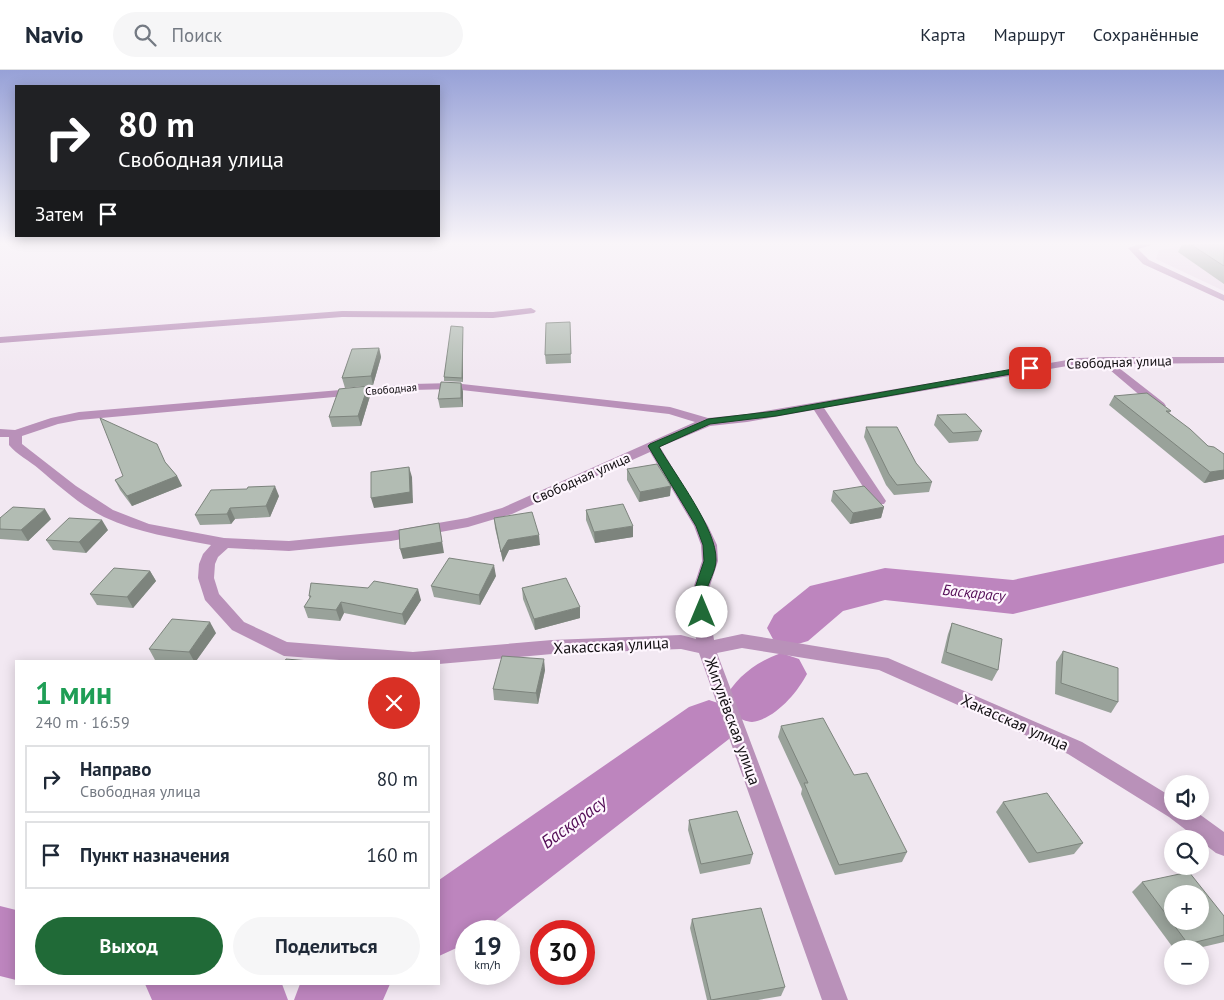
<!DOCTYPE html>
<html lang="ru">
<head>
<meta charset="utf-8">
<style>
  body { margin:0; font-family:"PT Sans",sans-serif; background:#f6f6f7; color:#1f2937; height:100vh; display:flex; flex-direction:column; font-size:19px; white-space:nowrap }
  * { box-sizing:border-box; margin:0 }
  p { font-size:16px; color:#747a83 }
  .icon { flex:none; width:28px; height:28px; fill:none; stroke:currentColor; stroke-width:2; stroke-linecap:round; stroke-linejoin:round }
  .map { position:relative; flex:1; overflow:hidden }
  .drawer { position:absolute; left:15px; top:590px; width:425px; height:325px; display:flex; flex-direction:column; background:#fff; border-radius:0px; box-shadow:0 2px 12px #0003 }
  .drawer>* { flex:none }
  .banner { position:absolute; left:15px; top:15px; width:425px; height:152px; border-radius:0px; box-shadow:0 2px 12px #0003; background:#202124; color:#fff; overflow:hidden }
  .controls { position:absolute; left:1164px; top:705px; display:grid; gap:10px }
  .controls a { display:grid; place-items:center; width:45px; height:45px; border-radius:50%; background:#fff; box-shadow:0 2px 12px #0003; font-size:25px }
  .speed { position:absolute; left:455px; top:850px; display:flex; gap:10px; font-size:25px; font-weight:700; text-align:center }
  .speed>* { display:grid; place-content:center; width:65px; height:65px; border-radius:50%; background:#fff; box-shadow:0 2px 12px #0003; line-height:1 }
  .speed small { font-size:12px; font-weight:400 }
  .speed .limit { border:8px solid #d22; background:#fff; color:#111 }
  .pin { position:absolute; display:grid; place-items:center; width:42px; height:42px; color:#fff; margin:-21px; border-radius:10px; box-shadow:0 2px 8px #0006 }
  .me { position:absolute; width:55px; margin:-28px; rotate:0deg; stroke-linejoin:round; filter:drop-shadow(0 0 4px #0008) }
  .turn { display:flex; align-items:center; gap:18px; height:105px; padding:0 20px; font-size:22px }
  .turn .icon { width:65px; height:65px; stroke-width:2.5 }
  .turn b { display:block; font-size:35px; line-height:42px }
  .then { display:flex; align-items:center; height:48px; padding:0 20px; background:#0003; gap:10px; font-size:19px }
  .round { display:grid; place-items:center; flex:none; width:52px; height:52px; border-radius:26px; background:#f6f6f7 }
  .head { display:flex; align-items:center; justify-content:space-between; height:85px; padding:0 20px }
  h1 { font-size:30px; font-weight:800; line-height:38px; color:#1e9e55 }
  .action { display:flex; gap:10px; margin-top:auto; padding:10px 20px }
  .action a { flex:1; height:58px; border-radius:30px; background:#206a37; color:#fff; font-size:20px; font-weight:800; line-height:58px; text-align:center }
  .action a+a { background:#f6f6f7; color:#1f2937 }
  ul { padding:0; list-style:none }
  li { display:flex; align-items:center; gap:15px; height:68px; margin:0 10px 8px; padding:0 10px; border:2px solid #e0e1e3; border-radius:0px }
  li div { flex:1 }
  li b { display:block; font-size:19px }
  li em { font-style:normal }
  header { display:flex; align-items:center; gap:30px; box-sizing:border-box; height:70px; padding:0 25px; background:#fff; border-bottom:1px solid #e0e1e3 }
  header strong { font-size:24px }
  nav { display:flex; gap:28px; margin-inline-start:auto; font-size:18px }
  .search { width:350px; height:45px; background:#f6f6f7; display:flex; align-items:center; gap:12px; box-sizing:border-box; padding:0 18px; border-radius:28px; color:#747a83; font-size:19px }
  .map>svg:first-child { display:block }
  .built { fill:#e9d9e8 }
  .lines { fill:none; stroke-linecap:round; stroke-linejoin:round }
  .river { fill:#bd85be; fill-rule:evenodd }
  .street { fill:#b991b9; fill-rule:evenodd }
  .wall { fill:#99a29a }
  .shaded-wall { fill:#7d847d }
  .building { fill:#b2bcb3; stroke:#7d847d; fill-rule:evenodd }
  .route { fill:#206a37; stroke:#154524 }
  .labels { text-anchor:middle; stroke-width:4.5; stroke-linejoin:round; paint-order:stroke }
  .far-street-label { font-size:11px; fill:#100d10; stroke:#fef6fe }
  .street-label { font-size:14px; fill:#100d10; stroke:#fef6fe }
  .water-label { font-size:15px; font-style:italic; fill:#540e57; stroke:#fef6fe }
  .near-street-label { font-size:16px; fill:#100d10; stroke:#fef6fe }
  .near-water-label { font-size:18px; font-style:italic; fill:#540e57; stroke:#fef6fe }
</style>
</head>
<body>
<header>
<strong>Navio</strong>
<div class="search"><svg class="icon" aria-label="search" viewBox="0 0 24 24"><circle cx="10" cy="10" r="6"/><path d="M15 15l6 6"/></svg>Поиск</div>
<nav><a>Карта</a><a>Маршрут</a><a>Сохранённые</a></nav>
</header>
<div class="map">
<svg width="1224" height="930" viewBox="0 0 1224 930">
  <rect width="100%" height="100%" fill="#f2e8f2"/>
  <path class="built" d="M 1194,174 L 1224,174 L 1224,221 L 1156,189 L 1159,180 Z"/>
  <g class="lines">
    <g class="river">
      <path d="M 1224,465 L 1224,493 L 1013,544 L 885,530 L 843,541 L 808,571 L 791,576 L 774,571 L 767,558 L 774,545 L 810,516 L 885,498 L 1013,510 Z"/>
      <path d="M 781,583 L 799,589 L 807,604 C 797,623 775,649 752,652 C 747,652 739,648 733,646 L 737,653 L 729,669 L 482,861 L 466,861 L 466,873 L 463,875 L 439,886 L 439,810 L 689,637 L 709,630 L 727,636 L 724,630 C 736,607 756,592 781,583 Z"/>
      <path d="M 0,836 L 16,840 L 16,910 L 0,906 Z"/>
      <path d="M 145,914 L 282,914 L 288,930 L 152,930 Z"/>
      <path d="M 300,914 L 390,914 L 383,930 L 294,930 Z"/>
    </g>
    <g class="street">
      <path d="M 1140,174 L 1155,174 L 1138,179 L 1149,190 L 1224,225 L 1224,231 L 1143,194 L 1128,178 Z"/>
      <path d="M 531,238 L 536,241 L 534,243 L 493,248 L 342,247 L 0,273 L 0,267 L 342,241 L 493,242 Z"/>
      <path d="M 1105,287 L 1224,287 L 1224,293 L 1114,294 L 1164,333 L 1166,336 L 1160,340 L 1156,339 L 1103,294 L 1079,294 L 824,338 L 886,431 L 884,434 L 874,434 L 814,340 L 747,352 L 710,356 L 660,377 L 708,456 L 717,475 L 718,491 L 707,525 L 714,570 L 742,564 L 888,588 L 1082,672 L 1172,727 L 1172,741 L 1195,741 L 1224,762 L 1224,786 L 1216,783 L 1169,747 L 1068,684 L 879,600 L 742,578 L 717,583 L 848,930 L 822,930 L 699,583 L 681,579 L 552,584 L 439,594 L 439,591 L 353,591 L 284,586 L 232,560 L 205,530 L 198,508 L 199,494 L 203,484 L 211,475 C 175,468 138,463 104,447 C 80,435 59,416 39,399 C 30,391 16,384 9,375 L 9,367 L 0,367 L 0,359 L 15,360 L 51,348 L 79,342 L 412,314 L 453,313 L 670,337 L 708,348 L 747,344 L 1079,288 ZM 453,319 L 669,344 L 695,352 L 502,438 L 467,448 L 391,461 L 289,471 L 224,468 L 149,454 L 113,440 L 76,416 L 22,374 L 22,366 L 58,354 L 79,350 L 412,320 ZM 650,382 L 694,456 L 701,475 L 702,491 L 691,525 L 696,569 L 681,565 L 552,570 L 413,582 L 287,572 L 244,552 L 219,524 L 214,508 L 215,494 L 218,487 L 228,478 L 289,481 L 391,471 L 468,457 L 512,444 Z"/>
    </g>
  </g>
  <g class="wall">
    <path d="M 1182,174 L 1224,174 L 1224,214 L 1178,182 Z"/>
    <path d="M 570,252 L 571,293 L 546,294 L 545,285 Z"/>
    <path d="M 463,262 L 463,312 L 444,311 L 444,307 Z"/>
    <path d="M 379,278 L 381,287 L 373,315 L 345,318 L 342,308 Z"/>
    <path d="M 461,313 L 463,322 L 463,337 L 440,338 L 438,329 Z"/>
    <path d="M 368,316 L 370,326 L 361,356 L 332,357 L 329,347 Z"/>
    <path d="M 1114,326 L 1171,341 L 1169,343 L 1208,376 L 1224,384 L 1224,409 L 1204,413 L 1109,335 Z"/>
    <path d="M 937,345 L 982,361 L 978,371 L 949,373 L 934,355 Z"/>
    <path d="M 866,357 L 932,412 L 929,422 L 894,425 L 886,415 L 864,367 Z"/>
    <path d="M 165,392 L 177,406 L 182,416 L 132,436 L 120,420 L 115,410 Z"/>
    <path d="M 627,399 L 670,426 L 639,432 L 627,410 Z"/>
    <path d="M 833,421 L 884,437 L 881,448 L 850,454 L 831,431 Z"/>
    <path d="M 279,426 L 270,447 L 235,449 L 231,454 L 200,455 L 195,445 Z"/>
    <path d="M 586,440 L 633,467 L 595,473 L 586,450 Z"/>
    <path d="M 0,448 L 51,449 L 28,471 L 0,469 Z"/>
    <path d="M 494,448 L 540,475 L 509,480 L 503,492 L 495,458 Z"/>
    <path d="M 108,460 L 86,483 L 53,480 L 46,470 Z"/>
    <path d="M 150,501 L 156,511 L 133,538 L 97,535 L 90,524 Z"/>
    <path d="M 496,506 L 480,535 L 434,527 L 431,516 Z"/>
    <path d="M 522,518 L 580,548 L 535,560 L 523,529 Z"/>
    <path d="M 309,526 L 421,530 L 405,555 L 344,543 L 340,551 L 308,548 L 304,537 L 310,529 Z"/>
    <path d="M 952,553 L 998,600 L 992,611 L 941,593 L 948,564 Z"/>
    <path d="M 216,563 L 196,591 L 171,591 L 155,590 L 149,579 Z"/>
    <path d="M 1063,581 L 1118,632 L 1111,643 L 1055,624 L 1056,592 Z"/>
    <path d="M 545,600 L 538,634 L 494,630 L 493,619 Z"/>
    <path d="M 781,656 L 854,705 L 907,782 L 902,792 L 835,805 L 801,724 L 802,719 L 778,667 Z"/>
    <path d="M 1003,732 L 1083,773 L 1074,784 L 1029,793 L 996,742 Z"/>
    <path d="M 689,750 L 753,784 L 750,794 L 700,804 L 688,760 Z"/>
    <path d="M 1142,812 L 1224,846 L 1224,872 L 1194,879 L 1174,879 L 1132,822 Z"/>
    <path d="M 692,849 L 785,917 L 781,926 L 758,930 L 707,930 L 690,858 Z"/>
  </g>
  <g class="shaded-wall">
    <path d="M 463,257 L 463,312 L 462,308 Z"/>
    <path d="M 379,278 L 381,287 L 373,315 L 371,306 Z"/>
    <path d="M 461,313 L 463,322 L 463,337 L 461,328 Z"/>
    <path d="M 368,316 L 370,326 L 361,356 L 358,346 Z"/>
    <path d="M 409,397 L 412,407 L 413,433 L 374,438 L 371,428 Z"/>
    <path d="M 1224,400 L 1224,409 L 1204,413 L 1210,402 Z"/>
    <path d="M 177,406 L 182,416 L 132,436 L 127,426 Z"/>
    <path d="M 275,416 L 279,426 L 270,447 L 266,436 Z"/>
    <path d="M 671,416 L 670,426 L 639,432 L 640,422 Z"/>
    <path d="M 884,437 L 881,448 L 850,454 L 853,443 Z"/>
    <path d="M 230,438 L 235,449 L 231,454 L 227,444 Z"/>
    <path d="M 45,439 L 51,449 L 28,471 L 21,460 Z"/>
    <path d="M 102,450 L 108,460 L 86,483 L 79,472 Z"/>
    <path d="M 439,453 L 444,483 L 403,489 L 400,479 Z"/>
    <path d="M 633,456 L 633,467 L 595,473 L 594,462 Z"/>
    <path d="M 539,465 L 540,475 L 509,480 L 503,492 L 501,482 L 508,470 Z"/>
    <path d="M 494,495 L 496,506 L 480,535 L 479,525 Z"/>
    <path d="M 150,501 L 156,511 L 133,538 L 127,527 Z"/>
    <path d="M 418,519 L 421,530 L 405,555 L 402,544 Z"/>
    <path d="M 341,532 L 344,543 L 340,551 L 336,540 Z"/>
    <path d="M 580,537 L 580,548 L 535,560 L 534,549 Z"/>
    <path d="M 210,552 L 216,563 L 196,591 L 194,591 L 189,582 Z"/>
    <path d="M 544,589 L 545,600 L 538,634 L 536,623 Z"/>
  </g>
  <g class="building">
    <path d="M 1190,174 L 1224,174 L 1224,196 Z"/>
    <path d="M 570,252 L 571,284 L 545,285 L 546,253 Z"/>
    <path d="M 451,256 L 463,257 L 462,308 L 444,307 Z"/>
    <path d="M 379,278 L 371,306 L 342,308 L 352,279 Z"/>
    <path d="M 441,312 L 461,313 L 461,328 L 438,329 Z"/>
    <path d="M 368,316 L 358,346 L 329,347 L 339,319 Z"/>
    <path d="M 1147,323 L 1171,341 L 1166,341 L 1190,359 L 1208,376 L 1214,377 L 1224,384 L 1224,400 L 1210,402 L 1114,326 Z"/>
    <path d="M 966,344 L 982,361 L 953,363 L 937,345 Z"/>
    <path d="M 100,348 L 157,374 L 165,392 L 177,406 L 127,426 L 115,410 L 123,406 Z"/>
    <path d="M 866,357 L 897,357 L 916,393 L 932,412 L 897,415 L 889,404 Z"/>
    <path d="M 657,394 L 671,416 L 640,422 L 627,399 Z"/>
    <path d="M 409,397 L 410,422 L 371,428 L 371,402 Z"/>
    <path d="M 275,416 L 266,436 L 230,438 L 227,444 L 195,445 L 211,420 L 247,419 L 248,417 Z"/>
    <path d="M 864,416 L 884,437 L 853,443 L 833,421 Z"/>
    <path d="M 623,434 L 633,456 L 594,462 L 586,440 Z"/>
    <path d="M 13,437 L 45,439 L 21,460 L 0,459 L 0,448 Z"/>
    <path d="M 532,442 L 539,465 L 508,470 L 501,482 L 494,448 Z"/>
    <path d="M 69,448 L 102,450 L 79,472 L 46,470 Z"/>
    <path d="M 439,453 L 442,472 L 400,479 L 399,460 Z"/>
    <path d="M 449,488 L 494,495 L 479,525 L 431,516 Z"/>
    <path d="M 114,498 L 150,501 L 127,527 L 90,524 Z"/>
    <path d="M 566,508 L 580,537 L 534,549 L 522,518 Z"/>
    <path d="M 374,511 L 418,519 L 402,544 L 341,532 L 336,540 L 304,537 L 311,526 L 309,526 L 311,513 L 368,518 Z"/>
    <path d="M 172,549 L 210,552 L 189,582 L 149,579 Z"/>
    <path d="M 952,553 L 1002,569 L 998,600 L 946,582 Z"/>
    <path d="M 1063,581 L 1118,598 L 1118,632 L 1061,613 Z"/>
    <path d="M 502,586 L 544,589 L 536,623 L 493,619 Z"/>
    <path d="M 286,589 L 310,591 L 285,591 Z"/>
    <path d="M 823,648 L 854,705 L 867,703 L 907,782 L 839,795 L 804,713 L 808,713 L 781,656 Z"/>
    <path d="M 1047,723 L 1083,773 L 1037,783 L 1003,732 Z"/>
    <path d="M 737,741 L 753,784 L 701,794 L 689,750 Z"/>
    <path d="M 1189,802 L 1224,846 L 1224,865 L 1188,874 L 1142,812 ZM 1172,824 L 1200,824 L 1200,851 L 1172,851 Z"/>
    <path d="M 761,838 L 785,917 L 711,930 L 692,849 Z"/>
  </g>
  <linearGradient id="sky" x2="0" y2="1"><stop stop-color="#97a1d7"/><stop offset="0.57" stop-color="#f9f5f9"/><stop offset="1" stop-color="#f9f5f9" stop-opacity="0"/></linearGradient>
  <rect width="1224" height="304" fill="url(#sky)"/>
  <path class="route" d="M 1030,296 L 1034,298 L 1033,300 L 776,346 L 710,354 L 659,377 C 675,405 717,459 716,490 C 716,501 708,512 706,523 C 705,531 710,539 706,546 L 697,546 L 693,524 L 704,491 L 703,475 L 696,456 L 648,376 L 650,374 L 708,349 L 776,341 Z"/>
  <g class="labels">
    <g class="far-street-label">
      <text transform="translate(391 319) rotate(-5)" y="4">Свободная</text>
    </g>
    <g class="street-label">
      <text transform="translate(1119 292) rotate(-2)" y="5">Свободная улица</text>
      <text transform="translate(581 408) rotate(-24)" y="5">Свободная улица</text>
    </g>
    <g class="water-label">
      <text transform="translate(974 523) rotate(6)" y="5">Басқарасу</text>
    </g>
    <g class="near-street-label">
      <text transform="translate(611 575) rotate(-3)" y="6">Хакасская улица</text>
      <text transform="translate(733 651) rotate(70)" y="6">Жигулёвская улица</text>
      <text transform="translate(1015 652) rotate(24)" y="6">Хакасская улица</text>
    </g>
    <g class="near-water-label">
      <text transform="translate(574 752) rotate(-36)" y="6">Басқарасу</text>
    </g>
  </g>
</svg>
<div class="controls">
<a><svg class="icon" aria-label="sound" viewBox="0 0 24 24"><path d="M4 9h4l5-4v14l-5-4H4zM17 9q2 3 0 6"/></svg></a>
<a><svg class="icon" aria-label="search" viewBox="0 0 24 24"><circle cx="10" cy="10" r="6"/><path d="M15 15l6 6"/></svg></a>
<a>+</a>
<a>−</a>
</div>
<div class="speed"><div>19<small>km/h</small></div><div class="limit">30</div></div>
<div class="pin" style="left:1030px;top:298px;background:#d93025"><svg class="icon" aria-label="arrive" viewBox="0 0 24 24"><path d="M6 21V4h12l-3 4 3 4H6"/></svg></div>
<svg class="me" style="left:702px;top:542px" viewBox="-20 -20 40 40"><circle r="19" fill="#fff"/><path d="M0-13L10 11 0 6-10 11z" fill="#206a37"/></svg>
<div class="banner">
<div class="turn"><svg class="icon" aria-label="right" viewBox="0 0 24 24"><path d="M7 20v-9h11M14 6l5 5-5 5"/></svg><div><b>80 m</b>Свободная улица</div></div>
<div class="then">Затем<svg class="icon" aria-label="arrive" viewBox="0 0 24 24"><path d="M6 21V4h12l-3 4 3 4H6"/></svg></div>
</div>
<section class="drawer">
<div class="head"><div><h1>1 мин</h1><p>240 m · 16:59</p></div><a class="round" style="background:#d93025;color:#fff"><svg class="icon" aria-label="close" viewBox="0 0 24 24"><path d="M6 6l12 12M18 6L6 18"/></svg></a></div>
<ul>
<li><svg class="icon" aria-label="right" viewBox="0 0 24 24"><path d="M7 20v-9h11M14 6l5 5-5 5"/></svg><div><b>Направо</b><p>Свободная улица</p></div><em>80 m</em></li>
<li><svg class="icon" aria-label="arrive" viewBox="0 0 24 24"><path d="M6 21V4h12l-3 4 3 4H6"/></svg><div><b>Пункт назначения</b></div><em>160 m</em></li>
</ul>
<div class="action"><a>Выход</a><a>Поделиться</a></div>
</section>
</div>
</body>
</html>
